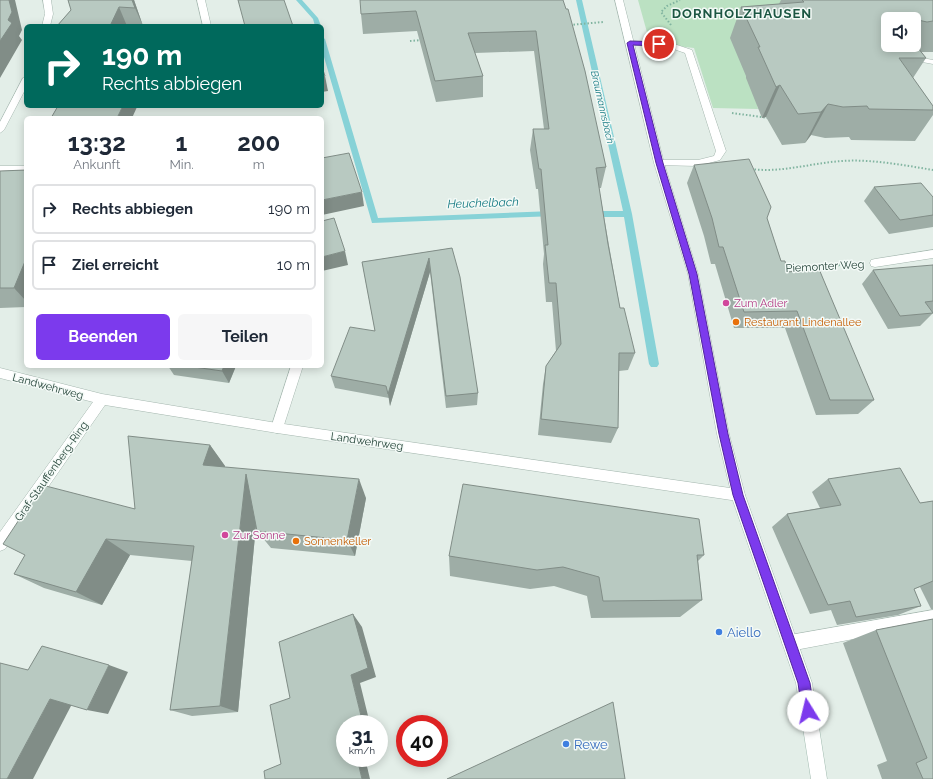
<!DOCTYPE html>
<html lang="de">
<head>
<meta charset="utf-8">
<style>
  body { margin:0; font-family:Raleway,sans-serif; background:#f6f6f7; color:#1f2937; height:100vh; display:flex; flex-direction:column; font-size:15px; white-space:nowrap }
  * { box-sizing:border-box; margin:0 }
  p { font-size:13px; color:#747a83 }
  .icon { flex:none; width:22px; height:22px; fill:none; stroke:currentColor; stroke-width:2; stroke-linecap:round; stroke-linejoin:round }
  .map { position:relative; flex:1; overflow:hidden }
  .side { position:absolute; left:24px; top:116px; width:300px; height:252px; display:flex; flex-direction:column; background:#fff; border-radius:6px; box-shadow:0 2px 10px #0003 }
  .side>* { flex:none }
  .banner { position:absolute; left:24px; top:24px; width:300px; height:84px; border-radius:6px; box-shadow:0 2px 10px #0003; background:#00695c; color:#fff; overflow:hidden }
  .controls { position:absolute; left:881px; top:12px; display:grid; gap:8px }
  .controls a { display:grid; place-items:center; width:40px; height:40px; border-radius:6px; background:#fff; box-shadow:0 2px 10px #0003; font-size:20px }
  .speed { position:absolute; left:336px; top:715px; display:flex; gap:8px; font-size:20px; font-weight:700; text-align:center }
  .speed>* { display:grid; place-content:center; width:52px; height:52px; border-radius:50%; background:#fff; box-shadow:0 2px 10px #0003; line-height:1 }
  .speed small { font-size:10px; font-weight:400 }
  .speed .limit { border:6px solid #d22; background:#fff; color:#111 }
  .pin { position:absolute; display:grid; place-items:center; width:34px; height:34px; color:#fff; margin:-17px; border:2px solid #fff; border-radius:50%; box-shadow:0 1px 4px #0007 }
  .me { position:absolute; width:44px; margin:-22px; rotate:351deg; stroke-linejoin:round; filter:drop-shadow(0 0 3px #0008) }
  .turn { display:flex; align-items:center; gap:14px; height:84px; padding:0 12px; font-size:18px }
  .turn .icon { width:52px; height:52px; stroke-width:2.5 }
  .turn b { display:block; font-size:28px; line-height:34px }
  .eta { display:flex; justify-content:space-evenly; align-items:center; height:68px; text-align:center }
  .eta b { font-size:24px; font-weight:700; line-height:28px }
  .cta { display:flex; gap:8px; margin-top:auto; padding:8px 12px }
  .cta a { flex:1; height:46px; border-radius:6px; background:#7c3aed; color:#fff; font-size:16px; font-weight:700; line-height:46px; text-align:center }
  .cta a+a { background:#f6f6f7; color:#1f2937 }
  ul { padding:0; list-style:none }
  li { display:flex; align-items:center; gap:12px; height:50px; margin:0 8px 6px; padding:0 4px; border:2px solid #e0e1e3; border-radius:6px }
  li div { flex:1 }
  li b { display:block; font-size:15px }
  li em { font-style:normal }
  .map>svg:first-child { display:block }
  .green { fill:#bbe1c2 }
  .lines { fill:none; stroke-linecap:round; stroke-linejoin:round }
  .stream { fill:#87d2d7; fill-rule:evenodd }
  .lane-casing { stroke:#a5b7af; stroke-width:1 }
  .street-casing { stroke:#a5b7af; stroke-width:1 }
  .secondary-casing { stroke:#a1bbb0; stroke-width:1 }
  .path-far1 { stroke:#81b4a0; stroke-width:2; stroke-dasharray:1.5 2; stroke-linecap:butt }
  .path { stroke:#81b4a0; stroke-width:2.5; stroke-dasharray:2 3; stroke-linecap:butt }
  .lane { fill:#fff; fill-rule:evenodd }
  .street { fill:#fff; fill-rule:evenodd }
  .secondary { fill:#fff; fill-rule:evenodd }
  .wall { fill:#9eada6; fill-rule:evenodd }
  .shaded-wall { fill:#818d87 }
  .building { fill:#b8c9c1; stroke:#818d87 }
  .route { fill:#7c3aed; stroke:#51269a }
  .hotel-dot { fill:#d1479c; stroke:#f4faf7; stroke-width:1.5 }
  .food-dot { fill:#e8710a; stroke:#f4faf7; stroke-width:1.5 }
  .shop-dot { fill:#3f7fe0; stroke:#f4faf7; stroke-width:1.5 }
  .labels { text-anchor:middle; stroke-width:3; stroke-linejoin:round; paint-order:stroke }
  .far-water-label { font-size:10px; font-style:italic; fill:#157a83; stroke:#f4faf7 }
  .street-label { font-size:11px; fill:#214136; stroke:#f4faf7 }
  .hotel-label { font-size:11px; fill:#b23c85; stroke:#f4faf7; text-anchor:start }
  .food-label { font-size:11px; fill:#c56008; stroke:#f4faf7; text-anchor:start }
  .water-label { font-size:12px; font-style:italic; fill:#157a83; stroke:#f4faf7 }
  .far-district-label { font-size:13px; font-weight:bold; letter-spacing:1px; fill:#1b5642; stroke:#f4faf7 }
  .near-shop-label { font-size:13px; fill:#366cbe; stroke:#f4faf7; text-anchor:start }
</style>
</head>
<body>
<div class="map">
<svg width="933" height="779" viewBox="0 0 933 779">
  <rect width="100%" height="100%" fill="#e3eee8"/>
  <path class="green" d="M 638,0 L 849,0 L 751,77 L 758,109 L 713,108 L 694,48 L 650,43 Z"/>
  <g class="lines">
    <g class="stream">
      <path d="M 296,0 L 302,0 L 318,18 L 321,26 L 315,26 L 313,19 Z"/>
      <path d="M 576,0 L 582,0 L 632,214 L 659,364 L 657,367 L 651,367 L 649,364 L 624,217 L 591,217 L 587,214 L 591,211 L 623,211 Z"/>
      <path d="M 322,37 L 325,39 L 378,218 L 553,211 L 557,214 L 556,216 L 372,223 L 322,50 Z"/>
    </g>
    <g class="lane-casing">
      <g id="lane">
        <path d="M 197,0 L 205,0 L 211,26 L 203,26 Z"/>
        <path d="M 627,41 L 668,42 L 692,50 L 726,151 L 720,160 L 698,166 L 656,165 L 654,163 L 659,160 L 698,160 L 714,156 L 716,151 L 685,53 L 668,47 L 630,45 L 627,45 Z"/>
        <path d="M 906,55 L 933,60 L 933,64 L 906,59 Z"/>
        <rect x="0" y="166" width="26" height="6"/>
        <path d="M 291,366 L 303,366 L 283,428 L 281,432 L 277,433 L 273,432 L 271,428 Z"/>
      </g>
    </g>
    <g class="street-casing">
      <g id="street">
        <path d="M 43,0 L 51,0 L 53,14 L 50,26 L 42,26 L 45,14 Z"/>
        <path d="M 615,0 L 623,0 L 664,163 L 698,274 L 729,434 L 745,495 L 743,499 L 738,501 L 277,433 L 105,405 L 5,549 L 0,551 L 0,532 L 93,402 L 0,378 L 0,368 L 102,394 L 277,423 L 730,488 L 717,434 L 688,274 L 654,163 Z"/>
        <path d="M 23,78 L 26,78 L 26,88 L 4,130 L 0,133 L 0,122 Z"/>
        <path d="M 933,250 L 933,258 L 875,267 L 871,266 L 870,263 L 871,260 L 875,259 Z"/>
        <path d="M 933,610 L 933,624 L 790,651 L 785,648 L 782,643 L 785,638 L 790,635 Z"/>
      </g>
    </g>
    <g class="secondary-casing">
      <path id="secondary" d="M 738,489 L 743,491 L 745,495 L 812,683 L 827,779 L 811,779 L 796,683 L 731,495 L 733,491 Z"/>
    </g>
    <g class="path-far1">
      <path d="M 570,25 L 603,22"/>
      <path d="M 671,25 L 661,12 L 667,6 L 680,0"/>
      <path d="M 410,41 L 422,40"/>
      <path d="M 732,113 L 769,118"/>
      <path d="M 751,169 C 782,173 811,163 842,161 C 872,159 903,165 933,170"/>
    </g>
    <path class="path" d="M 783,268 L 854,264"/>
    <use href="#lane" class="lane"/>
    <use href="#street" class="street"/>
    <use href="#secondary" class="secondary"/>
  </g>
  <g class="wall">
    <path d="M 68,0 L 134,0 L 143,26 L 57,26 L 71,10 Z"/>
    <path d="M 563,0 L 606,167 L 601,188 L 599,188 L 620,308 L 635,353 L 628,370 L 619,371 L 618,428 L 611,443 L 538,435 L 543,384 L 546,366 L 556,351 L 552,302 L 546,302 L 543,264 L 544,254 L 538,189 L 536,189 L 530,150 L 533,129 L 544,129 L 534,51 L 475,53 L 483,76 L 483,97 L 436,102 L 417,31 L 363,34 L 361,14 Z"/>
    <path d="M 781,0 L 933,0 L 933,52 L 921,52 L 926,58 L 913,78 L 933,106 L 933,115 L 915,141 L 851,140 L 849,137 L 825,138 L 811,135 L 805,143 L 782,145 L 766,117 L 762,118 L 746,78 L 746,76 L 730,38 L 741,7 L 779,4 ZM 888,19 L 914,19 L 914,45 Z"/>
    <path d="M 694,165 L 767,218 L 781,261 L 787,272 L 874,400 L 858,414 L 816,415 L 785,328 L 734,328 L 715,264 L 711,264 L 704,236 L 687,183 Z"/>
    <path d="M 26,170 L 26,307 L 0,308 L 0,171 Z"/>
    <path d="M 874,187 L 933,197 L 933,227 L 889,234 L 864,201 Z"/>
    <path d="M 452,248 L 478,393 L 477,405 L 446,408 L 430,272 L 390,406 L 389,398 L 335,388 L 331,376 L 375,331 L 362,262 Z"/>
    <path d="M 933,264 L 933,313 L 920,326 L 888,329 L 862,284 L 873,270 L 932,266 Z"/>
    <path d="M 168,366 L 236,366 L 229,383 L 174,375 Z"/>
    <path d="M 210,445 L 225,466 L 225,467 L 366,498 L 355,556 L 271,548 L 257,531 L 256,526 L 238,712 L 192,716 L 170,710 L 192,561 L 130,555 L 102,605 L 44,588 L 14,574 L 135,509 Z"/>
    <path d="M 828,479 L 920,503 L 933,501 L 933,609 L 931,609 L 920,587 L 914,589 L 921,606 L 898,615 L 837,625 L 831,610 L 810,614 L 772,527 L 787,514 L 820,508 L 812,492 Z"/>
    <path d="M 704,555 L 698,561 L 702,600 L 680,617 L 591,618 L 587,596 L 554,586 L 530,589 L 450,576 L 449,556 Z"/>
    <path d="M 933,619 L 933,779 L 882,779 L 877,765 L 887,761 L 843,643 L 876,630 Z"/>
  </g>
  <g class="shaded-wall">
    <path d="M 9,0 L 15,0 L 22,30 L 19,36 L 22,40 L 0,78 L 0,41 L 8,20 Z"/>
    <path d="M 132,0 L 134,0 L 143,26 L 135,8 Z"/>
    <path d="M 119,7 L 127,26 L 110,26 Z"/>
    <path d="M 325,76 L 328,91 L 322,92 L 322,77 Z"/>
    <path d="M 780,85 L 766,117 L 762,118 L 776,87 Z"/>
    <path d="M 828,104 L 811,135 L 805,143 L 821,112 Z"/>
    <path d="M 123,106 L 136,106 L 137,107 L 132,118 L 117,118 Z"/>
    <path d="M 362,192 L 364,206 L 322,215 L 322,200 Z"/>
    <path d="M 345,251 L 348,265 L 322,271 L 322,257 Z"/>
    <path d="M 429,258 L 430,272 L 390,406 L 388,394 Z"/>
    <path d="M 26,259 L 26,301 L 14,288 Z"/>
    <path d="M 224,366 L 236,366 L 229,383 L 222,371 Z"/>
    <path d="M 210,445 L 225,466 L 219,485 L 203,465 Z"/>
    <path d="M 246,474 L 259,494 L 238,712 L 220,706 Z"/>
    <path d="M 359,479 L 366,498 L 355,556 L 347,540 Z"/>
    <path d="M 106,539 L 130,555 L 102,605 L 76,592 Z"/>
    <path d="M 353,614 L 362,627 L 376,677 L 360,683 L 370,724 L 363,724 L 351,675 Z"/>
    <path d="M 109,665 L 128,672 L 108,714 L 87,710 Z"/>
    <path d="M 50,699 L 72,704 L 33,779 L 7,779 Z"/>
    <path d="M 357,758 L 365,758 L 370,779 L 362,779 Z"/>
  </g>
  <g class="building">
    <path d="M 0,0 L 9,0 L 12,12 L 8,20 L 12,23 L 0,41 Z"/>
    <path d="M 68,0 L 132,0 L 135,8 L 119,7 L 110,26 L 57,26 L 71,10 Z"/>
    <path d="M 238,0 L 284,0 L 293,26 L 245,26 Z"/>
    <path d="M 360,0 L 563,0 L 566,9 L 568,9 L 585,71 L 606,167 L 596,168 L 608,244 L 620,308 L 624,308 L 635,353 L 619,353 L 618,428 L 541,419 L 546,366 L 561,344 L 556,283 L 549,283 L 545,245 L 548,245 L 541,169 L 539,169 L 533,129 L 549,129 L 536,31 L 468,33 L 483,76 L 435,81 L 416,11 L 361,14 Z"/>
    <path d="M 802,0 L 933,0 L 933,21 L 927,22 L 909,18 L 909,19 L 888,19 L 888,45 L 914,45 L 914,43 L 926,58 L 899,58 L 933,106 L 933,110 L 869,109 L 867,106 L 843,107 L 828,104 L 821,112 L 798,114 L 780,85 L 776,87 L 758,47 L 760,47 L 741,7 L 804,2 Z"/>
    <path d="M 322,67 L 325,76 L 322,77 Z"/>
    <path d="M 58,106 L 123,106 L 117,118 L 51,118 Z"/>
    <path d="M 349,153 L 362,192 L 322,200 L 322,158 Z"/>
    <path d="M 749,159 L 771,207 L 767,218 L 781,261 L 785,261 L 787,272 L 819,269 L 874,400 L 830,400 L 797,311 L 744,312 L 723,247 L 719,247 L 712,218 L 694,165 Z"/>
    <path d="M 26,170 L 26,259 L 14,288 L 0,288 L 0,171 Z"/>
    <path d="M 921,183 L 933,197 L 933,215 L 900,220 L 874,187 Z"/>
    <path d="M 334,218 L 345,251 L 322,257 L 322,221 Z"/>
    <path d="M 452,248 L 460,277 L 478,393 L 446,396 L 429,258 L 388,394 L 386,386 L 331,376 L 350,327 L 375,331 L 362,262 Z"/>
    <path d="M 933,265 L 933,301 L 925,302 L 933,313 L 900,316 L 873,270 Z"/>
    <path d="M 187,366 L 224,366 L 222,371 Z"/>
    <path d="M 128,436 L 210,445 L 203,465 L 359,479 L 347,540 L 257,531 L 246,474 L 220,706 L 170,710 L 194,546 L 106,539 L 76,592 L 14,574 L 25,555 L 3,544 L 42,485 L 135,509 Z"/>
    <path d="M 900,468 L 920,503 L 933,501 L 933,581 L 914,589 L 921,606 L 856,617 L 850,601 L 828,605 L 787,514 L 841,505 L 828,479 Z"/>
    <path d="M 463,484 L 699,519 L 704,555 L 697,555 L 702,600 L 603,601 L 599,577 L 563,567 L 537,570 L 449,556 Z"/>
    <path d="M 353,614 L 368,668 L 351,675 L 363,724 L 345,724 L 345,758 L 357,758 L 362,779 L 265,779 L 264,771 L 281,764 L 270,705 L 290,698 L 279,642 Z"/>
    <path d="M 933,619 L 933,779 L 923,779 L 916,763 L 927,758 L 876,630 Z"/>
    <path d="M 42,646 L 109,665 L 87,710 L 50,699 L 7,779 L 0,779 L 0,663 L 28,670 Z"/>
    <path d="M 613,702 L 625,779 L 447,779 Z"/>
  </g>
  <path class="route" d="M 630,41 L 659,42 L 662,44 L 659,46 L 633,45 L 663,163 L 697,274 L 728,434 L 743,495 L 810,683 L 814,711 L 813,715 L 808,717 L 804,715 L 802,711 L 798,683 L 733,495 L 719,434 L 689,274 L 656,163 L 627,43 Z"/>
  <g class="hotel-dot">
    <circle cx="726" cy="303" r="4"/>
    <circle cx="225" cy="535" r="4"/>
  </g>
  <g class="food-dot">
    <circle cx="736" cy="322" r="4"/>
    <circle cx="296" cy="541" r="4"/>
  </g>
  <g class="shop-dot">
    <circle cx="719" cy="632" r="4"/>
    <circle cx="566" cy="744" r="4"/>
  </g>
  <g class="labels">
    <g class="far-water-label">
      <text transform="translate(603 107) rotate(77)" y="4">Braumannsbach</text>
    </g>
    <g class="street-label">
      <text transform="translate(825 266) rotate(-3)" y="4">Piemonter Weg</text>
      <text transform="translate(48 386) rotate(15)" y="4">Landwehrweg</text>
      <text transform="translate(367 441) rotate(8)" y="4">Landwehrweg</text>
      <text transform="translate(51 471) rotate(-55)" y="4">Graf-Stauffenberg-Ring</text>
    </g>
    <g class="hotel-label">
      <text x="734" y="307">Zum Adler</text>
      <text x="233" y="539">Zur Sonne</text>
    </g>
    <g class="food-label">
      <text x="744" y="326">Restaurant Lindenallee</text>
      <text x="304" y="545">Sonnenkeller</text>
    </g>
    <g class="water-label">
      <text transform="translate(483 203) rotate(-2)" y="4">Heuchelbach</text>
    </g>
    <g class="far-district-label">
      <text x="742" y="18">DORNHOLZHAUSEN</text>
    </g>
    <g class="near-shop-label">
      <text x="727" y="637">Aiello</text>
      <text x="574" y="749">Rewe</text>
    </g>
  </g>
</svg>
<div class="controls">
<a><svg class="icon" aria-label="sound" viewBox="0 0 24 24"><path d="M4 9h4l5-4v14l-5-4H4zM17 9q2 3 0 6"/></svg></a>
</div>
<div class="speed"><div>31<small>km/h</small></div><div class="limit">40</div></div>
<div class="pin" style="left:659px;top:44px;background:#d93025"><svg class="icon" aria-label="arrive" viewBox="0 0 24 24"><path d="M6 21V4h12l-3 4 3 4H6"/></svg></div>
<svg class="me" style="left:808px;top:711px" viewBox="-20 -20 40 40"><circle r="19" fill="#fff"/><path d="M0-13L10 11 0 6-10 11z" fill="#7c3aed"/></svg>
<div class="banner">
<div class="turn"><svg class="icon" aria-label="right" viewBox="0 0 24 24"><path d="M7 20v-9h11M14 6l5 5-5 5"/></svg><div><b>190 m</b>Rechts abbiegen</div></div>
</div>
<section class="side">
<div class="eta">
<div><b>13:32</b><p>Ankunft</p></div>
<div><b>1</b><p>Min.</p></div>
<div><b>200</b><p>m</p></div>
</div>
<ul>
<li><svg class="icon" aria-label="right" viewBox="0 0 24 24"><path d="M7 20v-9h11M14 6l5 5-5 5"/></svg><div><b>Rechts abbiegen</b></div><em>190 m</em></li>
<li><svg class="icon" aria-label="arrive" viewBox="0 0 24 24"><path d="M6 21V4h12l-3 4 3 4H6"/></svg><div><b>Ziel erreicht</b></div><em>10 m</em></li>
</ul>
<div class="cta"><a>Beenden</a><a>Teilen</a></div>
</section>
</div>
</body>
</html>
